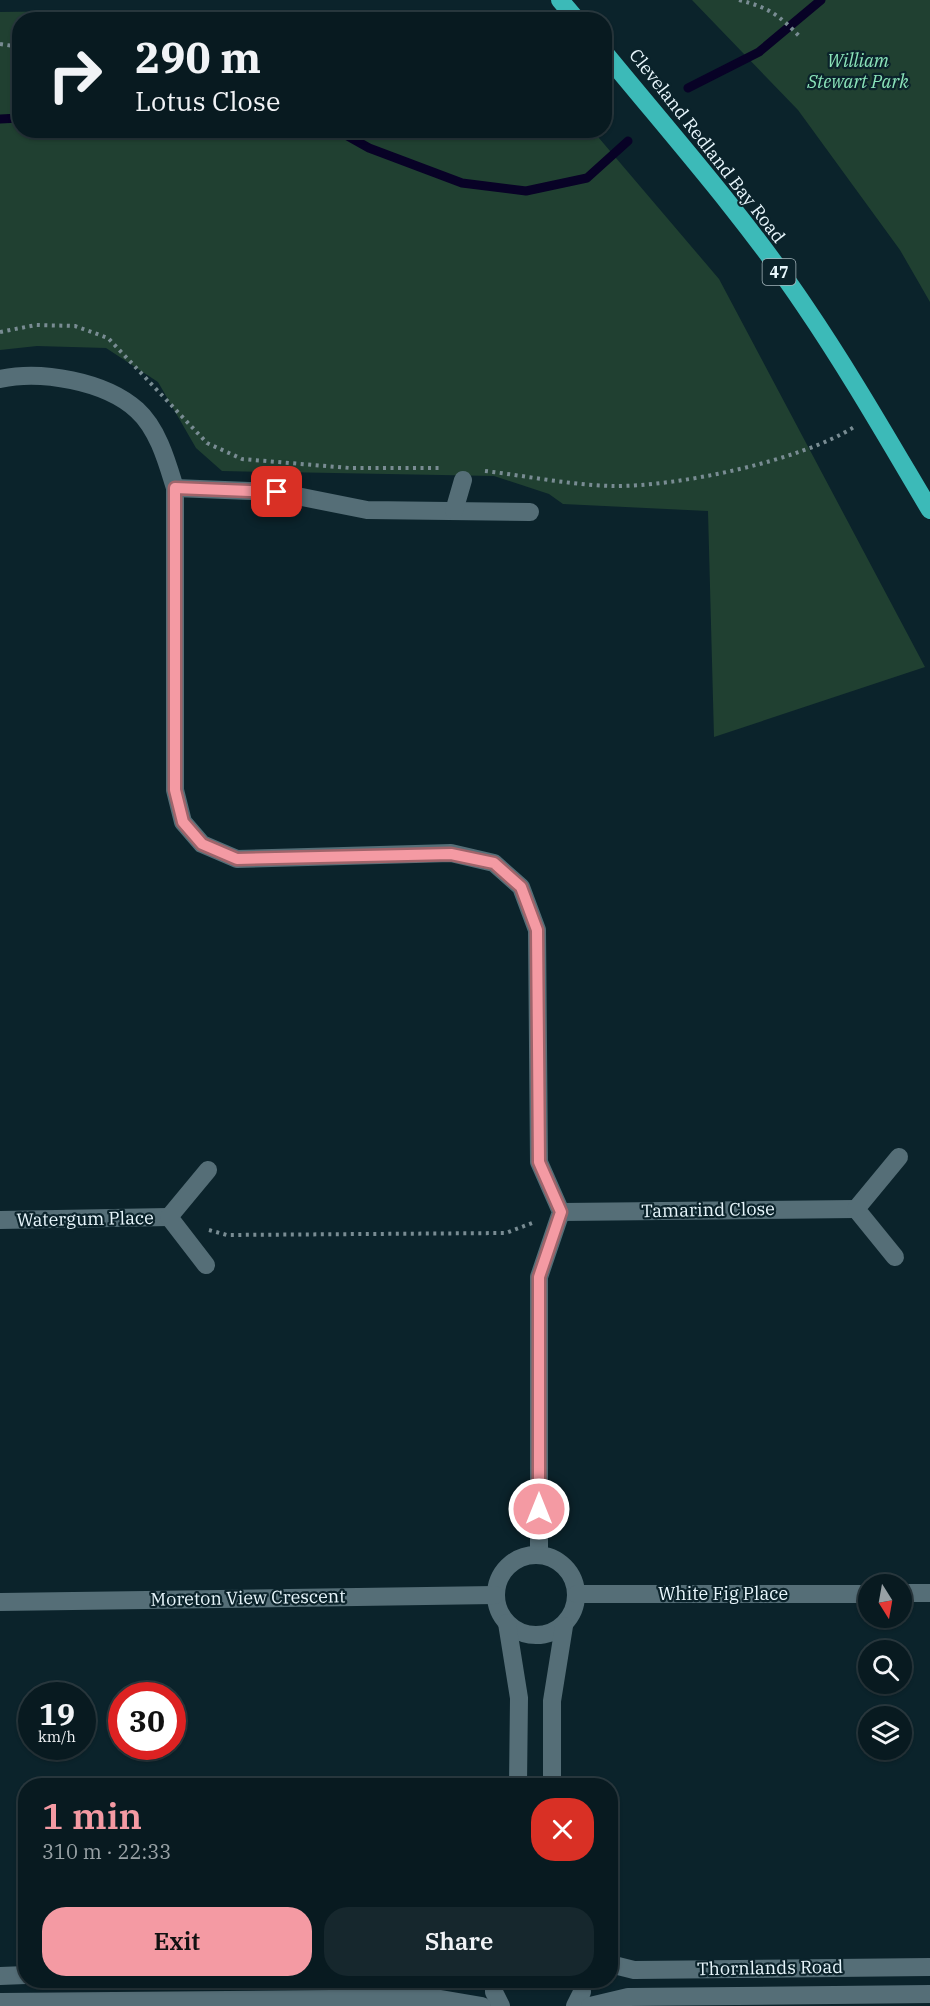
<!DOCTYPE html>
<html lang="en">
<head>
<meta charset="utf-8">
<style>
  body { margin:0; font-family:"IBM Plex Serif",serif; background:#16272d; color:#f1f3f6; height:100vh; display:flex; flex-direction:column; font-size:22px; white-space:nowrap }
  * { box-sizing:border-box; margin:0 }
  p { font-size:20px; color:#98a1a5 }
  .icon { flex:none; width:33px; height:33px; fill:none; stroke:currentColor; stroke-width:2; stroke-linecap:round; stroke-linejoin:round }
  .map { position:relative; flex:1; overflow:hidden }
  .side { position:absolute; left:18px; top:1778px; width:600px; height:210px; display:flex; flex-direction:column; background:#081a20; border-radius:24px; box-shadow:0 2px 4px #0004,0 0 0 2px #29383e }
  .side>* { flex:none }
  .banner { position:absolute; left:12px; top:12px; width:600px; height:126px; border-radius:24px; box-shadow:0 2px 4px #0004,0 0 0 2px #29383e; background:#081a20; color:#f1f3f6; overflow:hidden }
  .needle { width:39px; rotate:169deg }
  .fabs { position:absolute; left:858px; top:1574px; display:grid; gap:12px }
  .fabs a { display:grid; place-items:center; width:54px; height:54px; border-radius:50%; background:#081a20; box-shadow:0 2px 4px #0004,0 0 0 2px #29383e; font-size:30px }
  .speed { position:absolute; left:18px; top:1682px; display:flex; gap:12px; font-size:30px; font-weight:700; text-align:center }
  .speed>* { display:grid; place-content:center; width:78px; height:78px; border-radius:50%; background:#081a20; box-shadow:0 2px 4px #0004,0 0 0 2px #29383e; line-height:1 }
  .speed small { font-size:15px; font-weight:400 }
  .speed .limit { border:9px solid #d22; background:#fff; color:#111 }
  .pin { position:absolute; display:grid; place-items:center; width:51px; height:51px; color:#fff; margin:-26px; border-radius:12px; box-shadow:0 3px 9px #0006 }
  .me { position:absolute; width:66px; margin:-33px; rotate:0deg; stroke-linejoin:round; filter:drop-shadow(0 0 4px #0008) }
  .turn { display:flex; align-items:center; gap:21px; height:126px; padding:0 24px; font-size:27px }
  .turn .icon { width:78px; height:78px; stroke-width:2.5 }
  .turn b { display:block; font-size:42px; line-height:51px }
  .round { display:grid; place-items:center; flex:none; width:63px; height:63px; border-radius:24px; background:#16272d }
  .summary { display:flex; align-items:center; justify-content:space-between; height:102px; padding:0 24px }
  h1 { font-size:36px; font-weight:600; line-height:45px; color:#f49aa3 }
  .button { display:flex; gap:12px; margin-top:auto; padding:12px 24px }
  .button a { flex:1; height:69px; border-radius:24px; background:#f49aa3; color:#111; font-size:24px; font-weight:600; line-height:69px; text-align:center }
  .button a+a { background:#16272d; color:#f1f3f6 }
  .map>svg:first-child { display:block }
  .green { fill:#204031 }
  .lines { fill:none; stroke-linecap:round; stroke-linejoin:round }
  .stream { stroke:#080226; stroke-width:9 }
  .path { stroke:#798c93; stroke-width:4; stroke-dasharray:3 4.5; stroke-linecap:butt }
  .street { stroke:#556e77; stroke-width:18 }
  .secondary { stroke:#556e77; stroke-width:18 }
  .highway { stroke:#3cbab8; stroke-width:18 }
  .route-casing { stroke:#9f646a; stroke-width:15 }
  .route { stroke:#f49aa3; stroke-width:10 }
  .labels { text-anchor:middle; stroke-width:4.5; stroke-linejoin:round; paint-order:stroke }
  .shield { fill:#0b232b; stroke:#a6b7bd; stroke-width:1.5 }
  .shield-label { font-size:16px; font-weight:bold; fill:#e8f6fc }
  .park-label { font-size:18px; font-style:italic; fill:#8be4ba; stroke:#0b232b }
  .street-label { font-size:18px; fill:#e8f6fc; stroke:#0b232b }
</style>
</head>
<body>
<div class="map">
<svg width="930" height="2006" viewBox="0 0 930 2006">
  <rect width="100%" height="100%" fill="#0b232b"/>
  <g class="green">
    <path d="M 692,0 L 930,0 L 930,302 L 900,250 L 798,110 Z"/>
    <path d="M 83,11 L 159,19 L 20,20 L 20,130 L 593,131 L 719,279 L 925,667 L 714,737 L 708,511 L 563,504 L 549,494 L 494,476 L 222,471 L 196,448 L 158,382 L 106,348 L 37,346 L 0,350 L 0,12 Z"/>
  </g>
  <g class="lines">
    <g class="stream">
      <path d="M 688,88 L 759,52 L 821,0"/>
      <path d="M 0,119 L 20,118"/>
      <path d="M 337,130 L 369,148 L 462,183 L 526,191 L 587,178 L 628,141"/>
    </g>
    <g class="path">
      <path d="M 739,0 C 770,8 779,15 801,38"/>
      <path d="M 0,44 L 20,47"/>
      <path d="M 0,332 L 36,325 L 75,326 L 108,338 L 207,443 L 242,459 L 350,468 L 442,468"/>
      <path d="M 485,471 C 527,476 571,485 612,486 C 677,487 800,461 854,427"/>
      <path d="M 209,1230 L 227,1235 L 506,1233 L 532,1223"/>
    </g>
    <g class="street">
      <path d="M 0,379 C 41,370 105,381 137,410 C 158,429 167,462 175,488 L 175,790 L 183,822 L 202,844 L 237,859 L 451,853 L 494,863 L 521,887 L 537,930 L 539,1162 L 561,1212 L 539,1277 L 539,1555"/>
      <path d="M 175,488 L 277,492 L 367,510 L 530,512"/>
      <path d="M 454,511 L 463,480"/>
      <path d="M 561,1212 L 856,1209"/>
      <path d="M 0,1220 L 169,1217"/>
      <path d="M 895,1257 L 856,1209 L 899,1157"/>
      <path d="M 206,1265 L 169,1217 L 208,1170"/>
      <circle cx="536" cy="1595" r="40"/>
      <path d="M 902,1593 L 930,1593"/>
      <path d="M 577,1594 L 868,1594"/>
      <path d="M 0,1602 L 495,1595"/>
      <path d="M 507,1623 L 519,1698 L 518,1785"/>
      <path d="M 552,1785 L 552,1701 L 564,1626"/>
    </g>
    <g class="secondary">
      <path d="M 610,1964 L 634,1970 L 930,1967"/>
      <path d="M 0,1976 L 26,1975"/>
      <path d="M 494,1980 L 494,1992 L 501,2006"/>
      <path d="M 0,2002 L 435,1998 L 482,2006"/>
      <path d="M 575,2006 L 582,1992 L 581,1980"/>
      <path d="M 590,2006 L 628,1997 L 930,1994"/>
    </g>
    <g class="highway">
      <path d="M 560,0 L 577,20"/>
      <path d="M 604,52 C 672,135 744,216 804,305 C 849,371 889,441 930,510"/>
    </g>
  </g>
  <g class="lines">
    <g class="route-casing">
      <path id="route" d="M 277,492 L 175,488 L 175,790 L 183,822 L 202,844 L 237,859 L 451,854 L 494,863 L 521,887 L 537,930 L 539,1162 L 561,1212 L 539,1277 L 539,1509"/>
    </g>
    <use href="#route" class="route"/>
  </g>
  <g class="labels">
    <rect class="shield" x="762.5" y="259" width="33" height="26" rx="4.5"/>
    <g class="shield-label">
      <text x="779" y="278">47</text>
    </g>
    <g class="park-label">
      <text x="858" y="67">William<tspan x="858" dy="21">Stewart Park</tspan></text>
    </g>
    <g class="street-label">
      <text transform="translate(707 146) rotate(52)" y="6">Cleveland Redland Bay Road</text>
      <text transform="translate(708 1210) rotate(-1)" y="6">Tamarind Close</text>
      <text transform="translate(85 1219) rotate(-1)" y="6">Watergum Place</text>
      <text x="723" y="1600">White Fig Place</text>
      <text transform="translate(248 1598) rotate(-1)" y="6">Moreton View Crescent</text>
      <text transform="translate(770 1968) rotate(-1)" y="6">Thornlands Road</text>
    </g>
  </g>
</svg>
<div class="fabs">
<a><svg class="needle" viewBox="-14 -14 28 28"><path d="M0-13l5 13h-10z" fill="#e53935"/><path d="M0 13l5-13h-10z" fill="#98a1a5"/></svg></a>
<a><svg class="icon" aria-label="search" viewBox="0 0 24 24"><circle cx="10" cy="10" r="6"/><path d="M15 15l6 6"/></svg></a>
<a><svg class="icon" aria-label="layers" viewBox="0 0 24 24"><path d="M12 4l9 5-9 5-9-5zM3 14l9 5 9-5"/></svg></a>
</div>
<div class="speed"><div>19<small>km/h</small></div><div class="limit">30</div></div>
<div class="pin" style="left:277px;top:492px;background:#d93025"><svg class="icon" aria-label="arrive" viewBox="0 0 24 24"><path d="M6 21V4h12l-3 4 3 4H6"/></svg></div>
<svg class="me" style="left:539px;top:1509px" viewBox="-20 -20 40 40"><circle r="17" fill="#f49aa3" stroke="#fff" stroke-width="3"/><path d="M0-11L8 9 0 5-8 9z" fill="#fff"/></svg>
<div class="banner">
<div class="turn"><svg class="icon" aria-label="right" viewBox="0 0 24 24"><path d="M7 20v-9h11M14 6l5 5-5 5"/></svg><div><b>290 m</b>Lotus Close</div></div>
</div>
<section class="side">
<div class="summary"><div><h1>1 min</h1><p>310 m · 22:33</p></div><a class="round" style="background:#d93025;color:#fff"><svg class="icon" aria-label="close" viewBox="0 0 24 24"><path d="M6 6l12 12M18 6L6 18"/></svg></a></div>
<div class="button"><a>Exit</a><a>Share</a></div>
</section>
</div>
</body>
</html>
